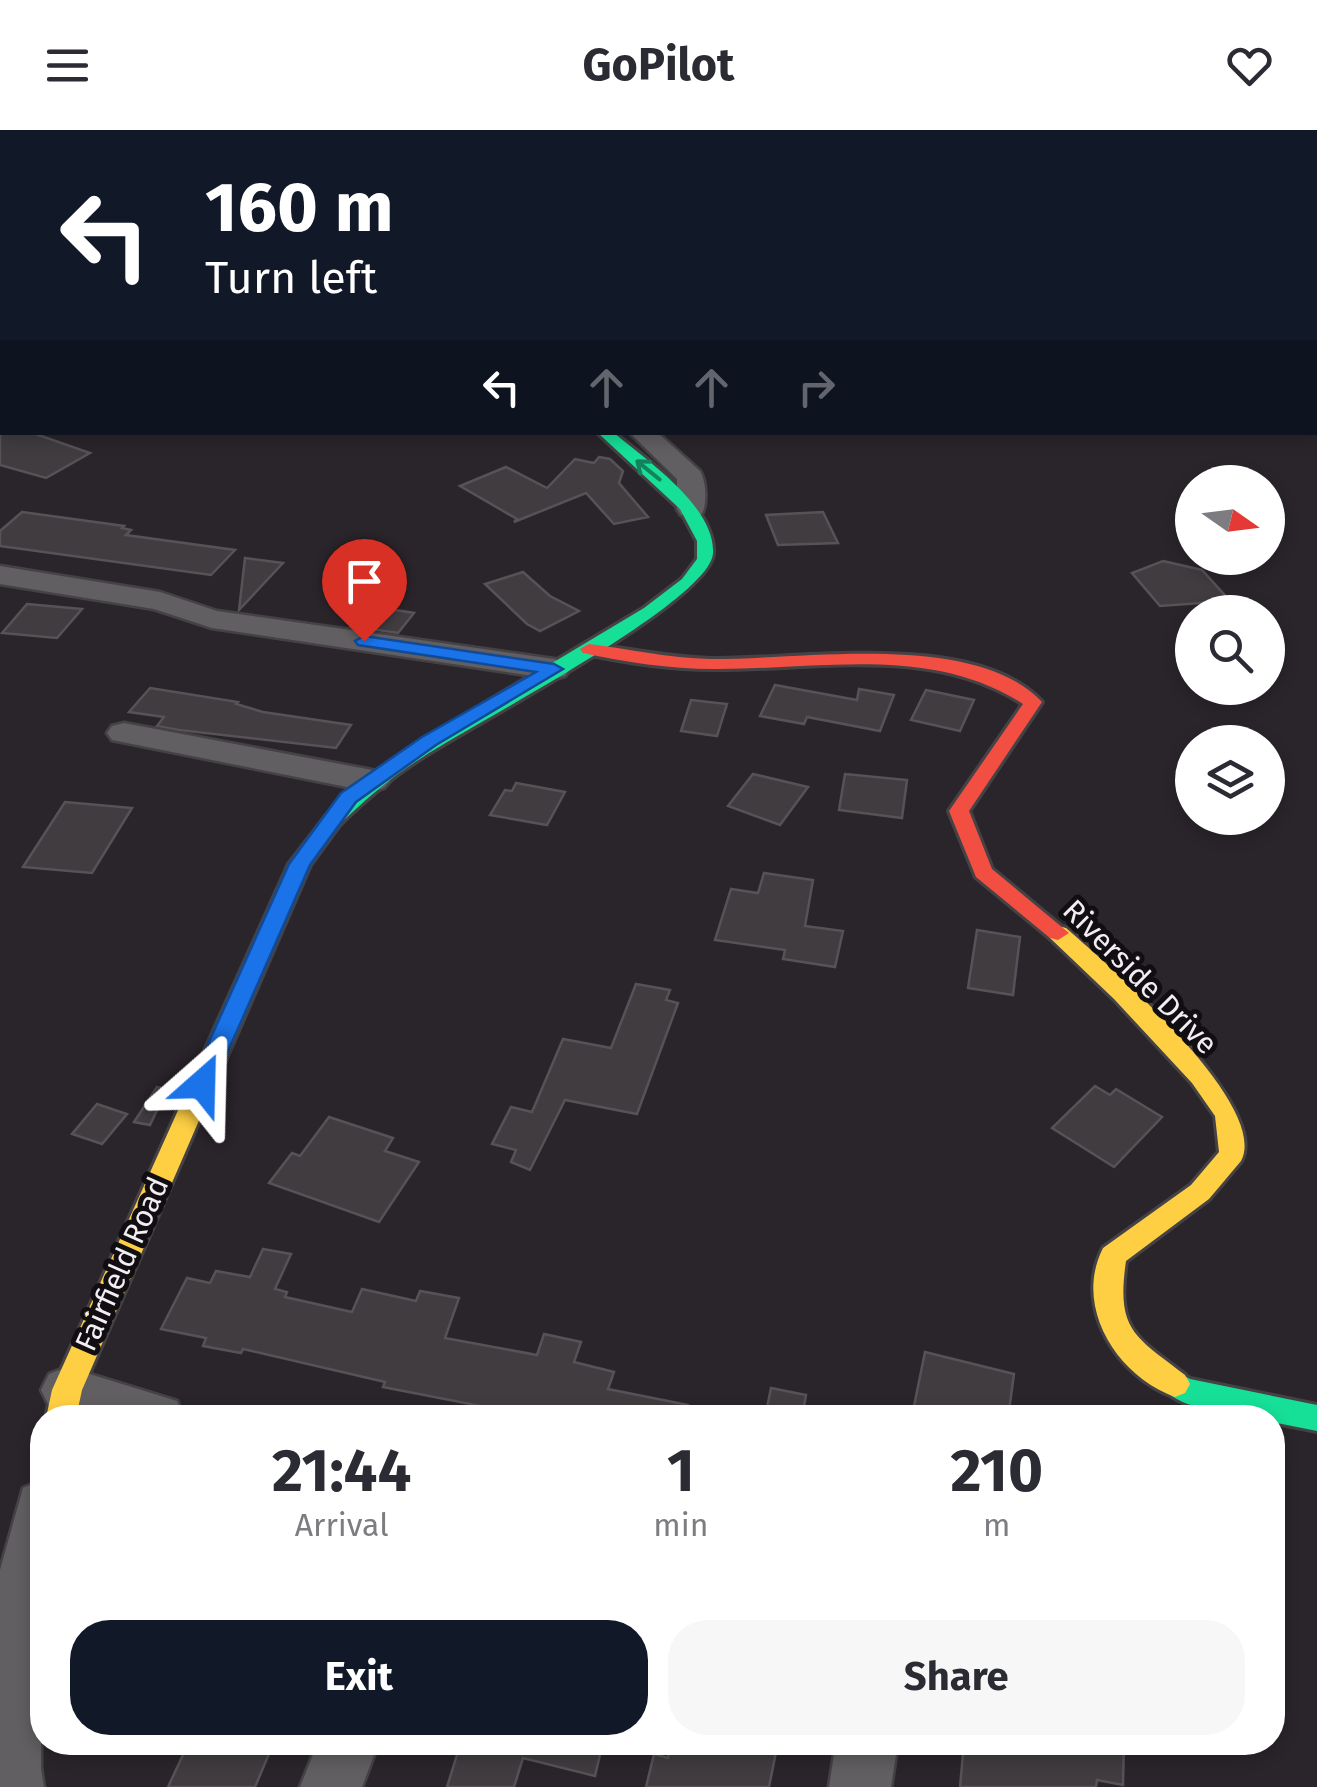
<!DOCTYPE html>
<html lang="en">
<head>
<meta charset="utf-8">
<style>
  body { margin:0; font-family:"Fira Sans",sans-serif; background:#f7f7f7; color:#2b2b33; height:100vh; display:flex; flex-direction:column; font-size:38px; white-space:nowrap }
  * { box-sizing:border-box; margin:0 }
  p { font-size:32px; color:#7c7c81 }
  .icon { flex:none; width:55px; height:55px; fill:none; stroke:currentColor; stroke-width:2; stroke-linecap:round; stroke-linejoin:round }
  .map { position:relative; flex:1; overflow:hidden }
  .drawer { position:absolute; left:30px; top:1275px; width:1255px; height:350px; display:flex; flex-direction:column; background:#fff; border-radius:40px; box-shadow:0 5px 15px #0003 }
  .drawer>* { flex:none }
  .top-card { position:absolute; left:0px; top:0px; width:1318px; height:305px; box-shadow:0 5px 15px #0003; background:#111827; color:#fff; overflow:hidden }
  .needle { width:65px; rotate:104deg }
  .tools { position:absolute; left:1175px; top:335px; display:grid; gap:20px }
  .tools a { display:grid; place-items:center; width:110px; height:110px; border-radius:50%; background:#fff; box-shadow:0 5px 15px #0003; font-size:50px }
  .pin { position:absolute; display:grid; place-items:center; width:85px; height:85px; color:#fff; margin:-102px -42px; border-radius:50% 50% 50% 0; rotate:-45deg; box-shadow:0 0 10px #0007 }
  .pin .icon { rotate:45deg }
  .me { position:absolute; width:110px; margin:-55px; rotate:25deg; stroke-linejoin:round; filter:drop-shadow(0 0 8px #0008) }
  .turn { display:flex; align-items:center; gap:35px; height:210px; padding:0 40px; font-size:45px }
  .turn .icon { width:130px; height:130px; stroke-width:2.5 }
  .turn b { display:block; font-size:70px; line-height:85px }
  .lanes { display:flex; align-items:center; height:95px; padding:0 40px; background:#0003; justify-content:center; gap:50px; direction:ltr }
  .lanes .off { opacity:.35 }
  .eta { display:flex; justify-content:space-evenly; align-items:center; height:170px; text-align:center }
  .eta b { font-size:60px; font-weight:700; line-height:70px }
  .cta { display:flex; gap:20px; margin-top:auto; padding:20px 40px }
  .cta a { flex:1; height:115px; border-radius:40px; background:#111827; color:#fff; font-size:40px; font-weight:700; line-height:115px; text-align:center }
  .cta a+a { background:#f7f7f7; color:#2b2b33 }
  header { display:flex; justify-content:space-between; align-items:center; height:130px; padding:0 40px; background:#fff; font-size:45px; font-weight:700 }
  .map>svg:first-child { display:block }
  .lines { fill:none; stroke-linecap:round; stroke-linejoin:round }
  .river { fill:#25032c; fill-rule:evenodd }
  .building { fill:#403c40; stroke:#565257; stroke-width:2.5 }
  .street-casing { stroke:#454246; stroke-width:5 }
  .fast-casing { stroke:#454246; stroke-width:6 }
  .slow-casing { stroke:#454246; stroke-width:6 }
  .jam-casing { stroke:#454246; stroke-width:6 }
  .street { fill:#615f61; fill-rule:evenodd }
  .fast { fill:#16e098; fill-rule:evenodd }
  .slow { fill:#ffcf43; fill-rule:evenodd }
  .jam { fill:#f24e42; fill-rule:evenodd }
  .oneway { stroke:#14825c }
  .route { fill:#1a73e8; stroke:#114b97; stroke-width:2.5 }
  .labels { text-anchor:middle; stroke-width:10; stroke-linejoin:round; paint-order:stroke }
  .street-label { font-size:30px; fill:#f2edf3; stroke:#110e12 }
</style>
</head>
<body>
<header><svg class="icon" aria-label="menu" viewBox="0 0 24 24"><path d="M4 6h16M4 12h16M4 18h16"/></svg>GoPilot<svg class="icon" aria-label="heart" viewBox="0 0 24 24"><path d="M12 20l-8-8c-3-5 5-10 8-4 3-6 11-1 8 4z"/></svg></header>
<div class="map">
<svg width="1317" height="1657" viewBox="0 0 1317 1657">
  <rect width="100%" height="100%" fill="#2a252b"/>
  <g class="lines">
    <rect class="river" x="1315" y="174" width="2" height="21"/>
  </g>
  <g class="building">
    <path d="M 0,302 L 30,302 L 90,323 L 46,348 L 0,335 Z"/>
    <path d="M 599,327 L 610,329 L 623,341 L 619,353 L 648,387 L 614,394 L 586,363 L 514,392 L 517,389 L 460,356 L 506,337 L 547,358 L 575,329 L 594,333 Z"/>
    <path d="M 22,382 L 124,396 L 122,398 L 131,400 L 126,405 L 235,420 L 211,445 L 0,416 L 0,401 Z"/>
    <path d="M 823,382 L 838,413 L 778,415 L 766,385 Z"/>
    <path d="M 245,428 L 283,433 L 239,480 Z"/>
    <path d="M 1163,431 L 1202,440 L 1230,471 L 1160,476 L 1132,443 Z"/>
    <path d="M 523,442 L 550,466 L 579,481 L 540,501 L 527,494 L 485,454 Z"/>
    <path d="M 27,474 L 82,479 L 57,508 L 2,503 Z"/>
    <path d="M 370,476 L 414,483 L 398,503 L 351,496 Z"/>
    <path d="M 775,555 L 857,570 L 859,559 L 894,565 L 880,601 L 807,587 L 804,594 L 760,586 Z"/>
    <path d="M 150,558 L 238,572 L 236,574 L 263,582 L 351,595 L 336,618 L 179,600 L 157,596 L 164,587 L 129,582 Z"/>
    <path d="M 926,560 L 974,570 L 960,601 L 911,590 Z"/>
    <path d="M 691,570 L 727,574 L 717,606 L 681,601 Z"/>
    <path d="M 753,644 L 808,657 L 780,695 L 728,676 Z"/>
    <path d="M 845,644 L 907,650 L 902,688 L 839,680 Z"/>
    <path d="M 516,653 L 565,662 L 547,695 L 490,685 L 505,660 L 512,661 Z"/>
    <path d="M 65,672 L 132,678 L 92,743 L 23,737 Z"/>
    <path d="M 764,743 L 813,750 L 805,796 L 843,801 L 835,837 L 783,829 L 785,820 L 715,810 L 731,759 L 758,763 Z"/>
    <path d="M 977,800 L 1020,807 L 1013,865 L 968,858 Z"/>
    <path d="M 636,854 L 670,860 L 666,870 L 678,873 L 637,984 L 565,970 L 530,1040 L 511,1032 L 516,1020 L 492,1014 L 511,977 L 532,982 L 563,909 L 611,918 Z"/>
    <path d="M 1095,956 L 1110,965 L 1116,959 L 1162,987 L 1114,1037 L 1052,998 Z"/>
    <path d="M 157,957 L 167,959 L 150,995 L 134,992 Z"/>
    <path d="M 97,974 L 127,984 L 102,1014 L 72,1004 Z"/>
    <path d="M 329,987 L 393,1008 L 385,1021 L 419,1032 L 379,1092 L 269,1053 L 292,1023 L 300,1026 Z"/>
    <path d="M 263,1119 L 291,1124 L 275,1159 L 287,1162 L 285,1167 L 352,1182 L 362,1159 L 416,1171 L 420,1161 L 459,1168 L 445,1208 L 537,1225 L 544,1204 L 581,1212 L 574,1232 L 614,1242 L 608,1259 L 688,1275 L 686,1288 L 514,1288 L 516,1283 L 383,1257 L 385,1252 L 243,1219 L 241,1223 L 203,1216 L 206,1208 L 161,1199 L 187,1148 L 210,1153 L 216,1141 L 250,1147 Z"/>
    <path d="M 925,1222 L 1014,1244 L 1008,1288 L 940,1288 L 913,1281 Z"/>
    <path d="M 771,1258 L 806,1265 L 802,1288 L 765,1288 Z"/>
    <path d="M 189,1612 L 274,1612 L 255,1657 L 168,1657 Z"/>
    <path d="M 461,1612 L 603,1612 L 595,1646 L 523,1628 L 514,1657 L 447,1657 Z"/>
    <path d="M 670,1612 L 778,1612 L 769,1657 L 646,1657 L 654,1624 L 668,1628 Z"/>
    <path d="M 964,1612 L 1124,1612 L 1123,1655 L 1097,1650 L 1096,1657 L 960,1657 Z"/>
  </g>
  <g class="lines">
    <g class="street-casing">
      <g id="street">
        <path d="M 0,0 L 12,0 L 14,2 L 2,2 L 2,7 Z"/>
        <path d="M 316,0 L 344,0 L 346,2 L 318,2 Z"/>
        <path d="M 629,302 L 657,302 L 700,341 C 706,351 708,375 701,385 L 681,385 L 677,379 L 677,349 Z"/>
        <path d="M 0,436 L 160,462 L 217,481 L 554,529 L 565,532 L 570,539 L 565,546 L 554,549 L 212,498 L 154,479 L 0,454 Z"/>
        <path d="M 124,593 L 372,640 L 384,644 L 390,651 L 384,658 L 372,662 L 112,610 L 107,603 L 112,596 Z"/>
        <path d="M 67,1237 L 177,1271 L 184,1288 L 82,1288 L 49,1276 L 41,1260 L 49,1244 Z"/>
        <path d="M 42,1350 L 41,1638 L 44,1657 L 0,1657 L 0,1440 L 23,1358 Z"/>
        <path d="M 318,1612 L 379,1612 L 362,1657 L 300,1657 Z"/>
        <path d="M 836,1612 L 898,1612 L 891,1657 L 829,1657 Z"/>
      </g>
    </g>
    <g class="fast-casing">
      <g id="fast">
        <path d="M 597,302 L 613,302 C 646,330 715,376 713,423 C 711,471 471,595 423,627 C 392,646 366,669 340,694 L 326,694 L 323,690 L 326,686 L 358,654 L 407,620 L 644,478 L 682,449 L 697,429 L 697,411 L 680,379 Z"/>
        <path d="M 1175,1241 L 1190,1249 L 1317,1275 L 1317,1301 L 1272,1292 L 1272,1288 C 1245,1288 1173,1280 1160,1254 L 1165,1245 Z"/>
      </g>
    </g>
    <g class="slow-casing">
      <g id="slow">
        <path d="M 1310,0 L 1317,0 L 1317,4 Z"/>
        <path d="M 333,684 L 343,690 L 310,735 L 82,1260 L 76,1288 L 46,1288 L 52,1260 L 289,734 L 326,686 Z"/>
        <path d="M 1058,796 L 1066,798 C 1106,833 1271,975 1241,1031 L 1209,1069 L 1126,1131 C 1116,1200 1134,1206 1185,1245 L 1190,1254 L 1185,1263 L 1175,1267 C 1117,1246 1073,1177 1103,1118 L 1191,1055 L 1219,1022 L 1215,986 L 1192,953 L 1114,869 L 1050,808 L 1047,803 L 1050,798 Z"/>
      </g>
    </g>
    <g class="jam-casing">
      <path id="jam" d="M 589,514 C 629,519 669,528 710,529 C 800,530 975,500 1042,572 L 969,681 L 992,739 L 1069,803 L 1058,810 L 1050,808 L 976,747 L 949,681 L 1023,574 C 931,514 817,540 713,539 C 671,539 624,532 583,523 L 580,519 Z"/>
    </g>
    <use href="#street" class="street"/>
    <use href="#fast" class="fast"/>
    <use href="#slow" class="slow"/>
    <use href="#jam" class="jam"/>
  </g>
  <defs><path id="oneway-shaft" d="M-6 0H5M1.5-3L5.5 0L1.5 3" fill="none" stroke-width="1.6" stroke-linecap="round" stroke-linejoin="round" transform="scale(2.5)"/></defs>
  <use class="oneway" href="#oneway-shaft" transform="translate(648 340) rotate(-141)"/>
  <path class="route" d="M 364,506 L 554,534 L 563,539 L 436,615 L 356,672 L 310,735 L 211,960 L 193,960 L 190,954 L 289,734 L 341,663 L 422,607 L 536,542 L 358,515 L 355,511 Z"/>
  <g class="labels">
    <g class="street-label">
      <text transform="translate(1140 847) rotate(45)" y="10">Riverside Drive</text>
      <text transform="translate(122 1134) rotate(-66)" y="10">Fairfield Road</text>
    </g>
  </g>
</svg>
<div class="tools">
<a><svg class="needle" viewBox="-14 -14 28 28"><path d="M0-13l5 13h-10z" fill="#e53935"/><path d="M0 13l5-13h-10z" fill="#7c7c81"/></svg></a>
<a><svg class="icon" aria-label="search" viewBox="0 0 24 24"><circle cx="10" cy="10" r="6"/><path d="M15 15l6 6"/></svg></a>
<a><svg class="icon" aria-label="layers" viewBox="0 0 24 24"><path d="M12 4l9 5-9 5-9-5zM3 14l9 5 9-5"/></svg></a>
</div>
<div class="pin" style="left:364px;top:511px;background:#d93025"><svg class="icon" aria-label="arrive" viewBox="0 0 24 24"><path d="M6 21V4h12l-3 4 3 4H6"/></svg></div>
<svg class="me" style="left:202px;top:954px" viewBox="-20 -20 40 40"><path d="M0-17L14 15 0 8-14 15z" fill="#1a73e8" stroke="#fff" stroke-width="4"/></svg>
<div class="top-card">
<div class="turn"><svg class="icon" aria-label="left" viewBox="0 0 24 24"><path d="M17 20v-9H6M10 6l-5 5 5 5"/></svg><div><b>160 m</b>Turn left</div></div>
<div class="lanes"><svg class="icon" aria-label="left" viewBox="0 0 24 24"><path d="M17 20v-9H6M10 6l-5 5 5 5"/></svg><svg class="icon off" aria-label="ahead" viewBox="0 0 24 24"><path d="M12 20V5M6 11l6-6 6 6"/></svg><svg class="icon off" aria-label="ahead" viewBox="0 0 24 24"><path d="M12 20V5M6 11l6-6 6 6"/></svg><svg class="icon off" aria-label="right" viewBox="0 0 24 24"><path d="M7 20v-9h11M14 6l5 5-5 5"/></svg></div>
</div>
<section class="drawer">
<div class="eta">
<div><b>21:44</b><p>Arrival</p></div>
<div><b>1</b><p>min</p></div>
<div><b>210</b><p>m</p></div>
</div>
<div class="cta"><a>Exit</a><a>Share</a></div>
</section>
</div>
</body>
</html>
